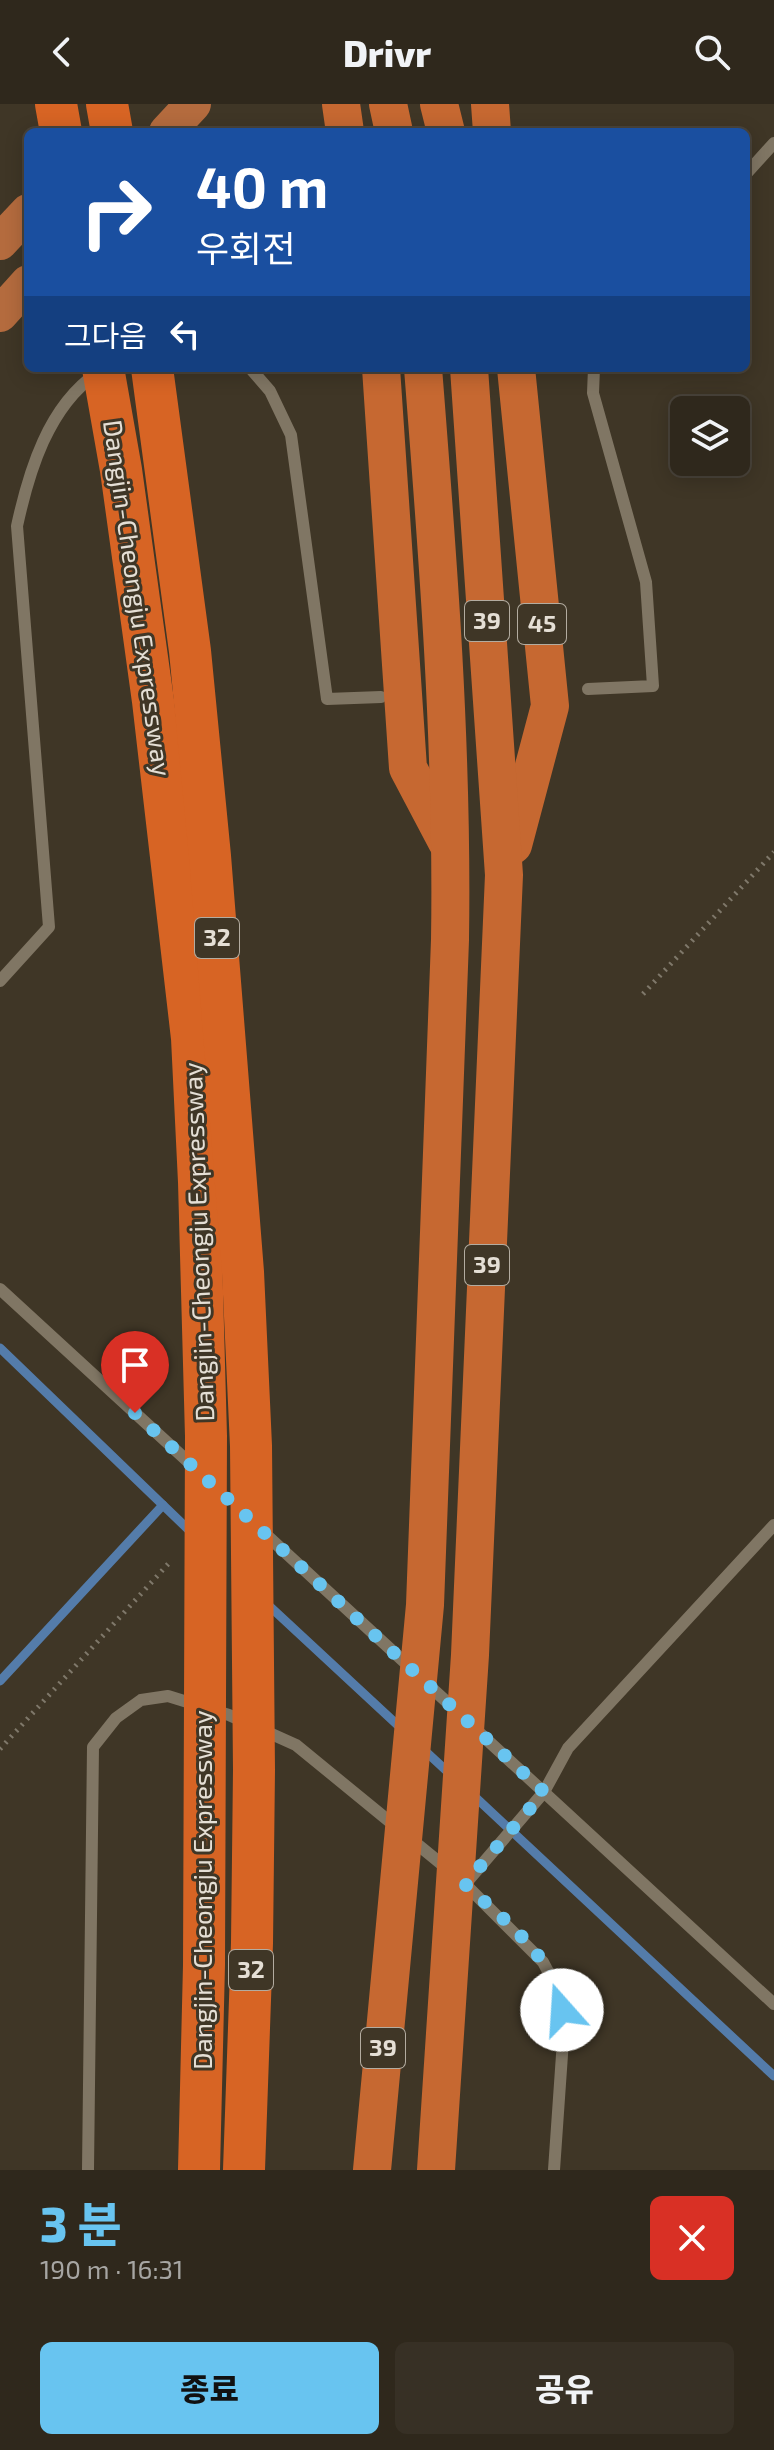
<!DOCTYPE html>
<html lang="ko">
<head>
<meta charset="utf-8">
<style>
  body { margin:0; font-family:"Exo 2","Noto Sans KR",sans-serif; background:#373025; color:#f1f3f6; height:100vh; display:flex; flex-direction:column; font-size:30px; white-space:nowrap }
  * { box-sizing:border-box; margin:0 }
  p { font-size:26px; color:#a7a6a3 }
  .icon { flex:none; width:44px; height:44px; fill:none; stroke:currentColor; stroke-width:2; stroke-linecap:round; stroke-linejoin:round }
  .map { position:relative; height:2066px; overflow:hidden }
  .sheet { display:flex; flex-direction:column; background:#2f281c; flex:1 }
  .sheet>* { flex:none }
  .banner { position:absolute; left:24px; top:24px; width:726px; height:244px; border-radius:12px; box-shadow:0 4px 20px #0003,0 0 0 2px #4a443b; background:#1a4fa0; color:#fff; overflow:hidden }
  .fabs { position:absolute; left:670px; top:292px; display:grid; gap:16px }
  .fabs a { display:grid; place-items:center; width:80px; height:80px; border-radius:12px; background:#2f281c; box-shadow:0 4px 20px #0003,0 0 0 2px #4a443b; font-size:40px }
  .pin { position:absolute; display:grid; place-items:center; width:68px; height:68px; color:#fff; margin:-82px -34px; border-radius:50% 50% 50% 0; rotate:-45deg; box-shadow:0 0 8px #0007 }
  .pin .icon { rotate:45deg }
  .me { position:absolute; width:88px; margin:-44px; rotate:341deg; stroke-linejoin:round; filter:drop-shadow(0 0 6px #0008) }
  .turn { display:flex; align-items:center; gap:28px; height:168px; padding:0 40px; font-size:36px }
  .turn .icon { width:104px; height:104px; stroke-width:2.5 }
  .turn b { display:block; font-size:56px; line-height:68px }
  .then { display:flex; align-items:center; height:76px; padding:0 40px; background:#0003; gap:16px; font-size:30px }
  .round { display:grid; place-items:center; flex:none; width:84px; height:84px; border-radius:12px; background:#373025 }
  .headline { display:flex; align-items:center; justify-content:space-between; height:136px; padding:0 40px }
  h1 { font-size:48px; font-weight:800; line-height:60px; color:#68c4f0 }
  .primary-button { display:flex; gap:16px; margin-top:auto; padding:16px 40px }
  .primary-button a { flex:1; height:92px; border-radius:12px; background:#68c4f0; color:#111; font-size:32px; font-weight:800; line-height:92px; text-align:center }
  .primary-button a+a { background:#373025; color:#f1f3f6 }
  header { display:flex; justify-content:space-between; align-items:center; height:104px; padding:0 40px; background:#2f281c; font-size:36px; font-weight:800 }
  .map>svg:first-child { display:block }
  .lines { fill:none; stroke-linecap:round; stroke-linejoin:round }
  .stream { stroke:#547caa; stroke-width:9 }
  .path { stroke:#7f786a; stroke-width:5; stroke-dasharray:2 6; stroke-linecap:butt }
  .service { stroke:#807664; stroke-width:12 }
  .primary { stroke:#b46b3e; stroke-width:36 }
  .trunk { stroke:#c66831; stroke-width:38 }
  .motorway { stroke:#d76424; stroke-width:42 }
  .route { stroke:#68c4f0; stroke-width:14; stroke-dasharray:0 25.2 }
  .labels { text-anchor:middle; stroke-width:6; stroke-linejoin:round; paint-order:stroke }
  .shield { fill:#3f3626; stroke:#b3aca0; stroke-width:2 }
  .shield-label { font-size:24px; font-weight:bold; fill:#e5dfd5 }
  .street-label { font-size:26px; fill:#e5dfd5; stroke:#3f3626 }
</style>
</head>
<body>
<header><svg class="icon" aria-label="back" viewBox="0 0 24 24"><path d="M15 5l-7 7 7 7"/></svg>Drivr<svg class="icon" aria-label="search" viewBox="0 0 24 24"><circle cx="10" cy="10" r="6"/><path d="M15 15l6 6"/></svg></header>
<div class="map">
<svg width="774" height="2066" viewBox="0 0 774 2066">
  <rect width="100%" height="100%" fill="#3f3626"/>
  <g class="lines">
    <g class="stream">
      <path d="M 0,1244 L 193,1430"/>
      <path d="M 265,1498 L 404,1627"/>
      <path d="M 0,1577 L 163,1401"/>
      <path d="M 423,1645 L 450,1670"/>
      <path d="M 473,1691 L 774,1972"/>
    </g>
    <g class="path">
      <path d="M 643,890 L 774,748"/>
      <path d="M 0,1645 L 169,1459"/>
    </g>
    <g class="service">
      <path d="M 746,70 L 774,39"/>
      <path d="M 250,264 L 270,287 L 291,331 L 327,595 L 381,593"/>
      <path d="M 588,585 L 653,582 L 646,478 L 593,289 L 594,264"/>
      <path d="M 0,877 L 49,823 L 17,422 C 29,367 48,303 97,269"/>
      <path d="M 0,1185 L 195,1364"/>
      <path d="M 261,1426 L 412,1565"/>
      <path d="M 425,1578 L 459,1609"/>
      <path d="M 472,1622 L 774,1900"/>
      <path d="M 464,1779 L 543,1858 L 560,1890 L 564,1922 L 554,2066"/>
      <path d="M 466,1779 L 544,1688 L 568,1644 L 774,1421"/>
      <path d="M 88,2066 L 93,1643 L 116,1614 L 141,1596 L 168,1592 L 229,1611 L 296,1641 L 450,1767"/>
    </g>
    <g class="primary">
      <path d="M 167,28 L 193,0"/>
      <path d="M 0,138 L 28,108"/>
      <path d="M 0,210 L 28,179"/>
    </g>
    <g class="trunk">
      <path d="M 341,0 L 345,28"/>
      <path d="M 388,0 L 394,28"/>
      <path d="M 439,0 L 446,28"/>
      <path d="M 490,0 L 492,28"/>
      <path d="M 381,264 L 408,664 L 447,738"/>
      <path d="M 513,741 L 550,602 L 516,264"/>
      <path d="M 372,2066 L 425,1501 L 450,836 C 453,645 438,454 423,264"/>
      <path d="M 436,2066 L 470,1551 L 504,771 L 469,264"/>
    </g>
    <g class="motorway">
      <path d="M 56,0 L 61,28"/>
      <path d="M 107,0 L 112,28"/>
      <path d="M 103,264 L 121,366 L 153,597 L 192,934 L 199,1078 L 206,1332 L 204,1861 L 199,2066"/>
      <path d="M 152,264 L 190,547 L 210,752 L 243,1168 L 251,1342 L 254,1666 L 252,1839 L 244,2066"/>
    </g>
  </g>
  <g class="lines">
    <path class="route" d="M 135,1309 L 544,1688 L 465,1780 C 502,1815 555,1852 562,1906"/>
  </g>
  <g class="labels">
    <g class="shield">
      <rect x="465" y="497" width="44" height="40" rx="6"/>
      <rect x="518" y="500" width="48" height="40" rx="6"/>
      <rect x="195" y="814" width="44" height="40" rx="6"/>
      <rect x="465" y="1141" width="44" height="40" rx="6"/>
      <rect x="229" y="1846" width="44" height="40" rx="6"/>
      <rect x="361" y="1924" width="44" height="40" rx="6"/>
    </g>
    <g class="shield-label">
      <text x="487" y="525">39</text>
      <text x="542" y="528">45</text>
      <text x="217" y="842">32</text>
      <text x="487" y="1169">39</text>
      <text x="251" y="1874">32</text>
      <text x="383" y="1952">39</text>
    </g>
    <g class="street-label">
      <text transform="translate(137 494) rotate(82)" y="9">Dangjin-Cheongju Expressway</text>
      <text transform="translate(199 1138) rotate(-92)" y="9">Dangjin-Cheongju Expressway</text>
      <text transform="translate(203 1786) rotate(-90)" y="9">Dangjin-Cheongju Expressway</text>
    </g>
  </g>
</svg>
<div class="fabs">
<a><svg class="icon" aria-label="layers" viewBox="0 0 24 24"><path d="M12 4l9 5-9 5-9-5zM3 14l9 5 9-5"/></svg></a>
</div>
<div class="pin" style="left:135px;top:1309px;background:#d93025"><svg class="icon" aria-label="arrive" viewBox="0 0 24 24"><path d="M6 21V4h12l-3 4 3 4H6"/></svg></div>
<svg class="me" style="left:562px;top:1906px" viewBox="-20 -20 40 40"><circle r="19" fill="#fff"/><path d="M0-13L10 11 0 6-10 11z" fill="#68c4f0"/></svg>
<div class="banner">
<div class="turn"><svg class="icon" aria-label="right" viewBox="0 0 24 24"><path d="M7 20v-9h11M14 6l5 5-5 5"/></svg><div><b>40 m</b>우회전</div></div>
<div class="then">그다음<svg class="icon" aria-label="left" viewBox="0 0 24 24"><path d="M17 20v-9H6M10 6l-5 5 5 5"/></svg></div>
</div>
</div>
<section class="sheet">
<div class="headline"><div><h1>3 분</h1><p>190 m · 16:31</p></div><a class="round" style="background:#d93025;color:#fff"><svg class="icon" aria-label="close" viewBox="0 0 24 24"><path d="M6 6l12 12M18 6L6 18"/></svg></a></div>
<div class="primary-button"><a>종료</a><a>공유</a></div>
</section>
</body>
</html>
